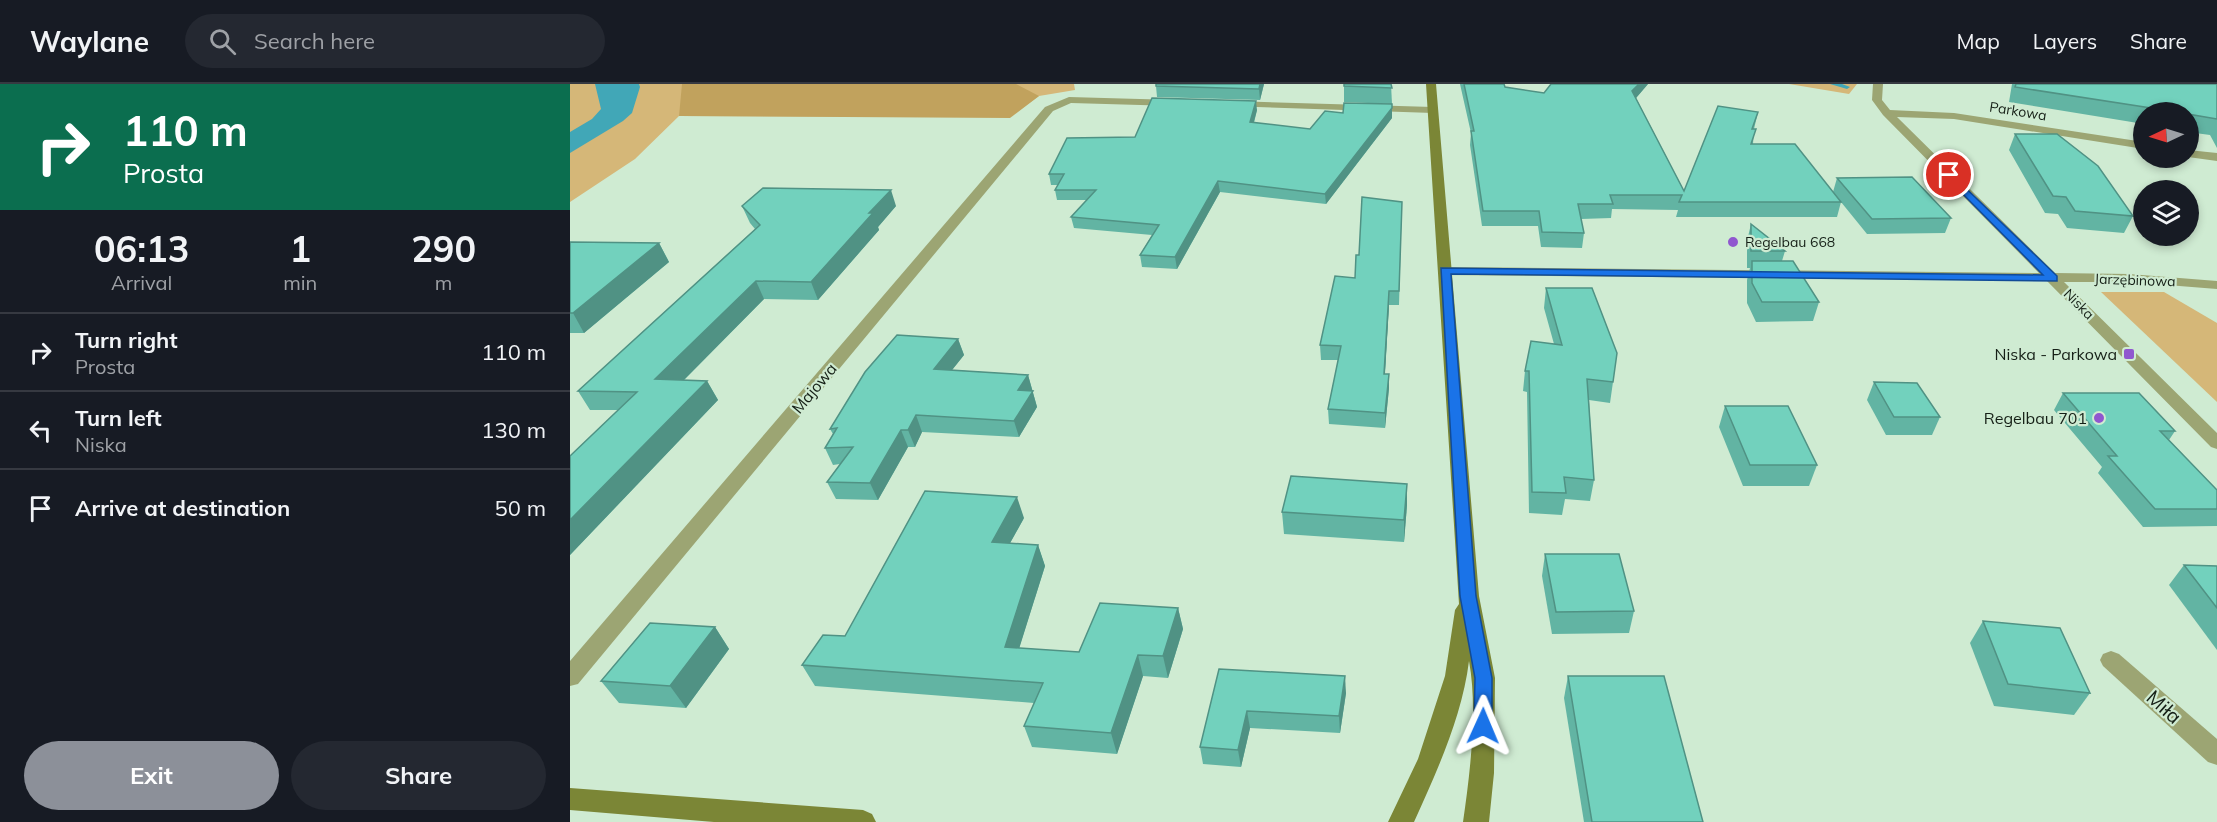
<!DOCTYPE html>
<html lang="en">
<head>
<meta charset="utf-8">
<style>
  body { margin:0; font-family:Mulish,sans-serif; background:#242831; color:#f1f3f6; height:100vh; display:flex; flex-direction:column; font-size:22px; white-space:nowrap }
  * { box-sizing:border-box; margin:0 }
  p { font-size:20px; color:#9ea1a6 }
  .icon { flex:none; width:33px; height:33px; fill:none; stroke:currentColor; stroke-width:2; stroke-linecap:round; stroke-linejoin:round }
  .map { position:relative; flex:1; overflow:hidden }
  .side { display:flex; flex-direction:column; background:#171b24; width:570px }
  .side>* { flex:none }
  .banner { background:#0b6e4f; color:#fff; overflow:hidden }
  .needle { width:39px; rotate:266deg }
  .controls { position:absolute; left:1563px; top:18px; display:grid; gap:12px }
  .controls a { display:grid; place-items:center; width:66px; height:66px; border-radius:50%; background:#171b24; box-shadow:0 3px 9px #0003; font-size:30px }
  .pin { position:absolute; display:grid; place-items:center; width:51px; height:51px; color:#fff; margin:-26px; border:3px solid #fff; border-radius:50%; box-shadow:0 2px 6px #0007 }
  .me { position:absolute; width:66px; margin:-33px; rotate:1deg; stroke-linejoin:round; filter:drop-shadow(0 0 4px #0008) }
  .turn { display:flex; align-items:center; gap:21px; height:126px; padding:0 24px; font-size:27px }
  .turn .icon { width:78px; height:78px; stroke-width:2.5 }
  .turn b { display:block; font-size:42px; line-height:51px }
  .eta { display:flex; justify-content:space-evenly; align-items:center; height:102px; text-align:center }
  .eta b { font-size:36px; font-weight:700; line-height:42px }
  .button { display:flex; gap:12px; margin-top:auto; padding:12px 24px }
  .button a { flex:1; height:69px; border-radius:36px; background:#8c9099; color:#fff; font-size:24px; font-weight:700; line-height:69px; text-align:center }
  .button a+a { background:#242831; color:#f1f3f6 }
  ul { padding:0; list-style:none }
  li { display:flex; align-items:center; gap:18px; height:78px; padding:0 24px; border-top:2px solid #363941 }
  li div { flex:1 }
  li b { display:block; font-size:22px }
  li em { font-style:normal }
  header { display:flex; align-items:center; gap:36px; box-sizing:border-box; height:84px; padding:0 30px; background:#171b24; border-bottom:2px solid #363941 }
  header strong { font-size:28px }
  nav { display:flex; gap:33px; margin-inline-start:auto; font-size:21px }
  .search { width:420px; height:54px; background:#242831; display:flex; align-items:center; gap:15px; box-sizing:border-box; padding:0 21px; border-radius:33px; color:#9ea1a6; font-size:22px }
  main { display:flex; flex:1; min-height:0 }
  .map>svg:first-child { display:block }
  .green { fill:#d5b778 }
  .forest { fill:#c1a25d }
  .water { fill:#41a7b7 }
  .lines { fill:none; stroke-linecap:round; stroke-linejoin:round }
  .stream { fill:#41a7b7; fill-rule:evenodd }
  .street { fill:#9ca573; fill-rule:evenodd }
  .secondary { fill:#7b8636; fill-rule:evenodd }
  .wall { fill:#62b4a3 }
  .shaded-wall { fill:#509284 }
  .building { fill:#72d1bd; stroke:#509284; stroke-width:1.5 }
  .route { fill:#1a73e8; stroke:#114b97; stroke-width:1.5 }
  .poi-dot { fill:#9057cf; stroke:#cfebd2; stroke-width:2 }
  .labels { text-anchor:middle; stroke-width:4.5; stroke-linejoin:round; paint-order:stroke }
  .far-street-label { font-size:14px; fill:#151f16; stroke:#cfebd2 }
  .far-poi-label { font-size:14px; fill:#151f16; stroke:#cfebd2; text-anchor:start }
  .poi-label { font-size:16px; fill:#151f16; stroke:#cfebd2; text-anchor:end }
  .street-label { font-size:16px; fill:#151f16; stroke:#cfebd2 }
  .near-street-label { font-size:20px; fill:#151f16; stroke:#cfebd2 }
</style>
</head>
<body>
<header>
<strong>Waylane</strong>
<div class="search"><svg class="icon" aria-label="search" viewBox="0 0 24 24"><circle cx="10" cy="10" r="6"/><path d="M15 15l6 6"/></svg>Search here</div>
<nav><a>Map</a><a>Layers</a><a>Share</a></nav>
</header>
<main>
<section class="side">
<div class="banner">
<div class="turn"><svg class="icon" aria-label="right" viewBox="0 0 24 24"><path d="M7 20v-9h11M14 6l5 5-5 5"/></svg><div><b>110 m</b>Prosta</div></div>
</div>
<div class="eta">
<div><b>06:13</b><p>Arrival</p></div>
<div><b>1</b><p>min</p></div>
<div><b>290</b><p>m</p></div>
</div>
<ul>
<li><svg class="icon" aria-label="right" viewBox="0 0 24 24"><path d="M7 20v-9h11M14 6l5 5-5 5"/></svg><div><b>Turn right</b><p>Prosta</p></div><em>110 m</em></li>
<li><svg class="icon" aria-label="left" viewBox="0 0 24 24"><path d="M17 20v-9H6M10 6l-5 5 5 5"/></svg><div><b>Turn left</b><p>Niska</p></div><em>130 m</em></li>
<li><svg class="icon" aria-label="arrive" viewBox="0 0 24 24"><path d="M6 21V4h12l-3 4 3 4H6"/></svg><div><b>Arrive at destination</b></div><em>50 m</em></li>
</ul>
<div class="button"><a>Exit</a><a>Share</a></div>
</section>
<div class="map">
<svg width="1647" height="738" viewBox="0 0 1647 738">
  <rect width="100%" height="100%" fill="#cfebd2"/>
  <g class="green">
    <path d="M 0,0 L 504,0 L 505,6 L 469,12 L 440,33 L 109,32 L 65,75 L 0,118 Z"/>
    <path d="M 1219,0 L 1287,0 L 1279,10 Z"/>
    <path d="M 1531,208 L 1594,208 L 1647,239 L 1647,318 Z"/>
  </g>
  <path class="forest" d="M 112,0 L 446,0 L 469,12 L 440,34 L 109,32 Z"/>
  <path class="water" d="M 25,0 L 69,0 L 70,3 L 62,29 L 53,37 L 0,69 L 0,48 L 22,35 L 31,25 Z"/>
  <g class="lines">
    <path class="stream" d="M 1260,0 L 1272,0 L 1280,3 L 1277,5 Z"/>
    <g class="street">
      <path d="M 1303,0 L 1313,0 L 1312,16 L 1320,26 L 1384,29 L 1574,58 L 1574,65 L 1384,35 L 1327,33 L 1485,189 L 1559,190 L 1647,197 L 1647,205 L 1559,198 L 1494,198 L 1647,349 L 1647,365 L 1641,363 L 1477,197 L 875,191 L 868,187 L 875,183 L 1469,189 L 1313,31 L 1302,16 Z"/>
      <path d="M 499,13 L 605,16 L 610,19 L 605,22 L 501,19 L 483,27 L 8,600 L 0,602 L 0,577 L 475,23 Z"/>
      <path d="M 662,17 L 863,23 L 868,26 L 863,29 L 658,22 L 658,18 Z"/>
      <path d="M 1618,66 L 1647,69 L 1647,77 L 1618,73 Z"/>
      <path d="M 1541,567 L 1549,570 L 1647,655 L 1647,681 L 1638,678 L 1533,582 L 1530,576 L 1533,570 Z"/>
    </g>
    <g class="secondary">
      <path d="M 856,0 L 866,0 L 909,512 L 925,594 L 924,689 L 919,738 L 893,738 C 900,690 908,625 899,577 C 892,633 867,687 844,738 L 818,738 L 848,675 L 875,592 L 885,526 L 889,520 Z"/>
      <path d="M 0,704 L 293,726 L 302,730 L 306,738 L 144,738 L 0,726 Z"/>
    </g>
  </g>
  <g class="wall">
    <path d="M 586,0 L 694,0 L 690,16 L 587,13 L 586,2 Z"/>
    <path d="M 774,0 L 821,0 L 822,20 L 774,18 Z"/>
    <path d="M 890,0 L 934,0 L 935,3 L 974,9 L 1078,0 L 1066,14 L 1114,107 L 1188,28 L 1184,45 L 1183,60 L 1263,108 L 1267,94 L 1381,134 L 1375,149 L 1297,150 L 1271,118 L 1267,133 L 1106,133 L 1108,126 L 1042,125 L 1041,134 L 1011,135 L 1014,149 L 1012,164 L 971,163 L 968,142 L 912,142 L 900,61 L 901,49 Z"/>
    <path d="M 1442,0 L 1647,0 L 1647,64 L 1640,51 L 1618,48 L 1618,28 L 1574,28 L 1574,40 L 1439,18 Z"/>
    <path d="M 687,26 L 684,39 L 740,45 L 822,34 L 756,120 L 650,108 L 607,185 L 572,183 L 570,171 L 582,151 L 504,144 L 501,133 L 517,116 L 487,116 L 485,106 L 488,101 L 481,101 L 479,90 L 565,53 Z"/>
    <path d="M 1445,50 L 1563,132 L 1554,149 L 1497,144 L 1488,130 L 1475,129 L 1439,66 Z"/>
    <path d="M 832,118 L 829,221 L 819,221 L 815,290 L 819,304 L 815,344 L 759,340 L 758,325 L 768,276 L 751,276 L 750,261 L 785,194 L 789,171 Z"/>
    <path d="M 172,122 L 326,122 L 308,143 L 309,146 L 248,216 L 194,215 L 114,296 L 137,297 L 148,316 L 0,471 L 0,372 L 48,326 L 20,326 L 8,307 L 185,145 L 180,139 Z"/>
    <path d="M 1181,140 L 1215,167 L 1212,177 L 1249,218 L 1243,237 L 1186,238 L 1177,219 L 1177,196 L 1180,184 L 1177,184 L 1177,157 Z"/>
    <path d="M 0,158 L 89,159 L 99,178 L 14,249 L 0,249 Z"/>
    <path d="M 976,204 L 1043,298 L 1040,319 L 1019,316 L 1024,396 L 1020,417 L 995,415 L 992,431 L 959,429 L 957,308 L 953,307 L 955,287 L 984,260 L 974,224 Z"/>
    <path d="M 388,255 L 394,271 L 382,286 L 458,291 L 467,323 L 449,353 L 352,348 L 345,363 L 338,363 L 308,416 L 266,415 L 257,398 L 270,380 L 263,381 L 255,364 L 263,350 L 260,345 Z"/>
    <path d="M 1304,298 L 1370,333 L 1362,351 L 1316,351 L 1297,316 Z"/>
    <path d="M 1493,309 L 1605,347 L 1599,356 L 1647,406 L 1647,442 L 1573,443 L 1528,389 L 1532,383 L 1484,326 Z"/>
    <path d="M 1155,322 L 1247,381 L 1239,402 L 1173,402 L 1149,343 Z"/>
    <path d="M 837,421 L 834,458 L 714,450 L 712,428 Z"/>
    <path d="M 454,434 L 440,459 L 468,461 L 475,482 L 449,564 L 509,568 L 608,524 L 613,545 L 598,594 L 573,592 L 547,670 L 462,663 L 454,642 L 464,619 L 245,602 L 232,581 Z"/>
    <path d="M 975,470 L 1064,527 L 1059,549 L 982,550 L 972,492 Z"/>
    <path d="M 1614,481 L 1647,482 L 1647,566 L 1599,501 Z"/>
    <path d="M 1413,537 L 1520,609 L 1504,631 L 1424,622 L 1400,559 Z"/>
    <path d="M 145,543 L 159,565 L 116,624 L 49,619 L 31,597 Z"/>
    <path d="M 649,585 L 776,609 L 770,649 L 680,644 L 671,683 L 633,680 L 630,663 Z"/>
    <path d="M 998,592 L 1133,738 L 1014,738 L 994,614 Z"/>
  </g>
  <g class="shaded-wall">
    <path d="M 690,0 L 694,0 L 690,16 L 689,5 Z"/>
    <path d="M 1069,0 L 1078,0 L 1060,21 L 1062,7 Z"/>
    <path d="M 686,17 L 687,26 L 681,48 L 680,38 Z"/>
    <path d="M 822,24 L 822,34 L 756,120 L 755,110 Z"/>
    <path d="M 648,97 L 650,108 L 607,185 L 605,173 Z"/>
    <path d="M 321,106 L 326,122 L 308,143 L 309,146 L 248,216 L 241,198 L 299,129 Z"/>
    <path d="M 89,159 L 99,178 L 14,249 L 3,229 Z"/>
    <path d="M 186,197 L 194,215 L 96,314 L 85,295 Z"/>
    <path d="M 819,207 L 819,221 L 814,304 L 814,290 Z"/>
    <path d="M 388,255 L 394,271 L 370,301 L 364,285 Z"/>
    <path d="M 819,290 L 819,304 L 815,344 L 815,329 Z"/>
    <path d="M 458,291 L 467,323 L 449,353 L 444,337 L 448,306 Z"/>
    <path d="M 137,297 L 148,316 L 0,471 L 0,436 Z"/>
    <path d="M 346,331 L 352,348 L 345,363 L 338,346 Z"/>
    <path d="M 331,346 L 338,363 L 308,416 L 300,399 Z"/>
    <path d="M 837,400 L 837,421 L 834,458 L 834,436 Z"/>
    <path d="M 447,413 L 454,434 L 429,479 L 422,458 Z"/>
    <path d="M 468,461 L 475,482 L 443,584 L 435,563 Z"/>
    <path d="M 608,524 L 613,545 L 598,594 L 593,572 Z"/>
    <path d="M 145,543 L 159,565 L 116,624 L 100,602 Z"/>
    <path d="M 568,571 L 573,592 L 547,670 L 541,649 Z"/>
    <path d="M 775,592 L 776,609 L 770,649 L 769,632 Z"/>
    <path d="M 677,627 L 680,644 L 671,683 L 668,666 Z"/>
  </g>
  <g class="building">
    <path d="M 586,0 L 690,0 L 689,5 L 586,2 Z"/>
    <path d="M 774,0 L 821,0 L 822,4 L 774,2 Z"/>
    <path d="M 894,0 L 934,0 L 935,3 L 974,9 L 981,0 L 1069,0 L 1062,7 L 1114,107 L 1148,22 L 1188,28 L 1182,45 L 1186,45 L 1181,60 L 1225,60 L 1271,118 L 1109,118 L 1112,111 L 1040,111 L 1043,120 L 1008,120 L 1014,149 L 972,148 L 969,127 L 913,127 L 901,47 L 904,47 Z"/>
    <path d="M 1446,0 L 1647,0 L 1647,35 L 1618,30 L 1618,28 L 1607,28 L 1445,3 Z"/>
    <path d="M 582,14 L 686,17 L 680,38 L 740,45 L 755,27 L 773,29 L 774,19 L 822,20 L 822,24 L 755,110 L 648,97 L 605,173 L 570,171 L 589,141 L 501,133 L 526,106 L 485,106 L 494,90 L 479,90 L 497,54 L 565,53 Z"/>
    <path d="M 1445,50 L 1487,50 L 1528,82 L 1563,132 L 1505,127 L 1496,113 L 1483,112 Z"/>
    <path d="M 1342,93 L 1381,134 L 1302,135 L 1267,94 Z"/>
    <path d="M 193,104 L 321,106 L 299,129 L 303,129 L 241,198 L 186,197 L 85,295 L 137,297 L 0,436 L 0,372 L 67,308 L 8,307 L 190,141 L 172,122 Z"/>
    <path d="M 792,113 L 832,118 L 829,207 L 819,207 L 814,290 L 819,290 L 815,329 L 758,325 L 771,262 L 750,261 L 765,192 L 785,194 L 786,171 L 789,171 Z"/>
    <path d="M 1181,140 L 1215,167 L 1181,167 Z"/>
    <path d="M 0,158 L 89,159 L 3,229 L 0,229 Z"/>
    <path d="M 1182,177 L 1223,177 L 1249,218 L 1192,218 L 1182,199 Z"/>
    <path d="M 976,204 L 1022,204 L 1047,269 L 1043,298 L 1017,295 L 1024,396 L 994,393 L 996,409 L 962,408 L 959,287 L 955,287 L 961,257 L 992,261 Z"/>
    <path d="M 327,251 L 388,255 L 364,285 L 458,291 L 448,306 L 463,307 L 444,337 L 346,331 L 338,346 L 331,346 L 300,399 L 257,398 L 283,363 L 255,364 L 267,344 L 260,345 L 295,288 Z"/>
    <path d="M 1304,298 L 1347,299 L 1370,333 L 1324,333 Z"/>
    <path d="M 1493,309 L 1569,309 L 1605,347 L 1590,347 L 1647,406 L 1647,425 L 1585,425 L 1538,372 L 1547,372 Z"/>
    <path d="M 1155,322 L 1218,322 L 1247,381 L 1180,381 Z"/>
    <path d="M 721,392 L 837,400 L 834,436 L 712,428 Z"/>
    <path d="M 355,407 L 447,413 L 422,458 L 468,461 L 435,563 L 509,568 L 530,519 L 608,524 L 593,572 L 568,571 L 541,649 L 454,642 L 473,599 L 232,581 L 253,551 L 275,552 Z"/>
    <path d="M 975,470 L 1049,470 L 1064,527 L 986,528 Z"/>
    <path d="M 1614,481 L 1647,482 L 1647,524 Z"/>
    <path d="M 1413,537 L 1490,544 L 1520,609 L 1438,600 Z"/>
    <path d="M 80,539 L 145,543 L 100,602 L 31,597 Z"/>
    <path d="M 649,585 L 775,592 L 769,632 L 677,627 L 668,666 L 630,663 Z"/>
    <path d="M 998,592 L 1094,592 L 1133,738 L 1022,738 Z"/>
  </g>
  <path class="route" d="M 1379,88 L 1487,192 L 1487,197 L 881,190 L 906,512 L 922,594 L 922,642 L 919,647 L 913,649 L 907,647 L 904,642 L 905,594 L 890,512 L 871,184 L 1473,191 L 1376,93 L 1374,91 Z"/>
  <g class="poi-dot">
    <circle cx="1163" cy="158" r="6"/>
    <rect x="1553" y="264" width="12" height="12" rx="3"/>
    <circle cx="1529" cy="334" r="6"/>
  </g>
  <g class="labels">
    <g class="far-street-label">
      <text transform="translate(1448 27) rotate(9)" y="5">Parkowa</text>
      <text transform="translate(1565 196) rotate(2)" y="5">Jarzębinowa</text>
      <text transform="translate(1509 220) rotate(45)" y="5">Niska</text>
    </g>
    <g class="far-poi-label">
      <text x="1175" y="163">Regelbau 668</text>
    </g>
    <g class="poi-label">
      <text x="1547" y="276">Niska - Parkowa</text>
      <text x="1517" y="340">Regelbau 701</text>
    </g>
    <g class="street-label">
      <text transform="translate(244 304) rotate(-50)" y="6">Majowa</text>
    </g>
    <g class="near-street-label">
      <text transform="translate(1594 623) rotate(42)" y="7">Miła</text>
    </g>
  </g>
</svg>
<div class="controls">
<a><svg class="needle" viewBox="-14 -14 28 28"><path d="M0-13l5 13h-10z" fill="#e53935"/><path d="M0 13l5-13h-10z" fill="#9ea1a6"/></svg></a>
<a><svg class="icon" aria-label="layers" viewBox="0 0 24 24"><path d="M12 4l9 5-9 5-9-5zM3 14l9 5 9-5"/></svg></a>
</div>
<div class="pin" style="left:1379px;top:91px;background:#d93025"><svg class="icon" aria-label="arrive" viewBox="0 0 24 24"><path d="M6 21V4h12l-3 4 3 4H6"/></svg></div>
<svg class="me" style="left:913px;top:642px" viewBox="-20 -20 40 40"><path d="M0-17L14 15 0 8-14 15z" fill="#1a73e8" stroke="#fff" stroke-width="4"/></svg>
</div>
</main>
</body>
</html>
